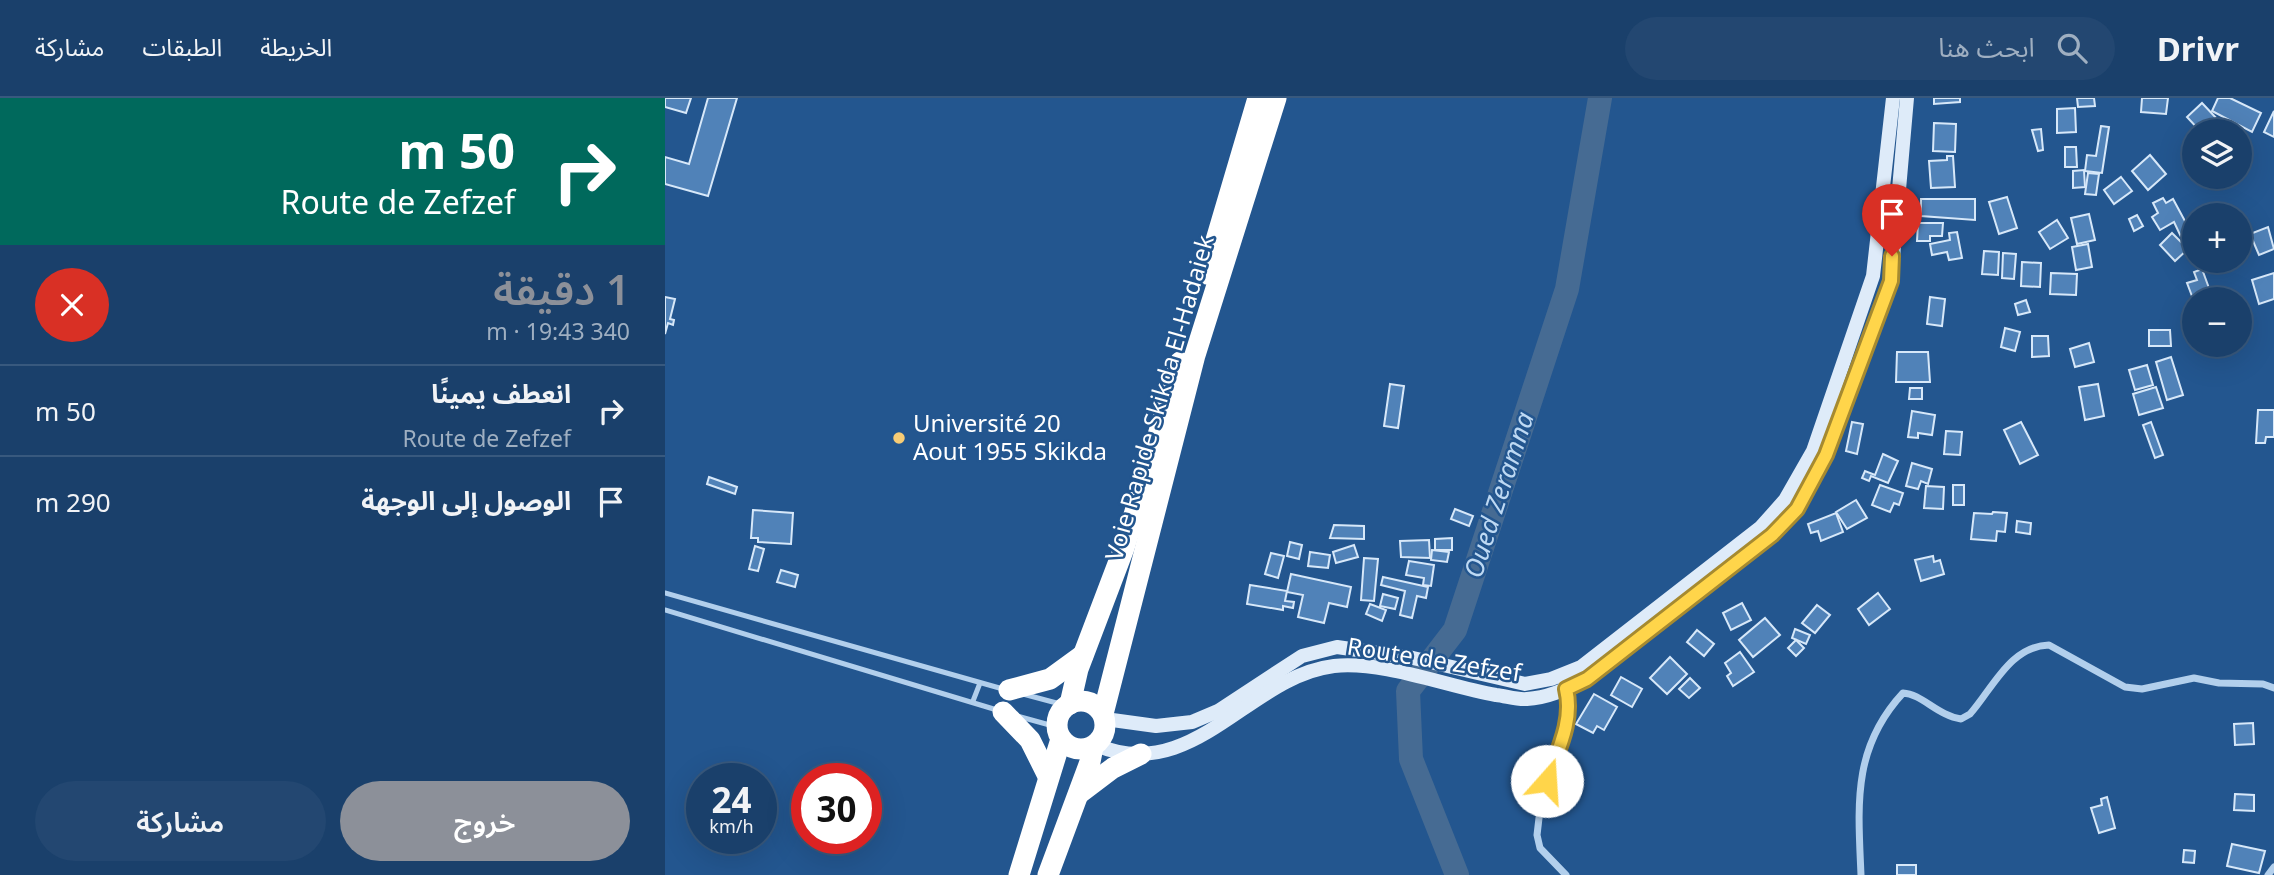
<!DOCTYPE html>
<html lang="ar">
<head>
<meta charset="utf-8">
<style>
  body { margin:0; font-family:"Noto Sans","Noto Sans Arabic",sans-serif; background:#234771; color:#f1f3f6; direction:rtl; height:100vh; display:flex; flex-direction:column; font-size:26px; white-space:nowrap }
  * { box-sizing:border-box; margin:0 }
  p { font-size:23px; color:#9fafc1 }
  .icon { flex:none; width:38px; height:38px; fill:none; stroke:currentColor; stroke-width:2; stroke-linecap:round; stroke-linejoin:round }
  .map { position:relative; flex:1; overflow:hidden; direction:ltr }
  .panel { display:flex; flex-direction:column; background:#1a406b; width:665px }
  .panel>* { flex:none }
  .top-card { background:#00695c; color:#fff; overflow:hidden }
  .buttons { position:absolute; left:1517px; top:21px; display:grid; gap:14px }
  .buttons a { display:grid; place-items:center; width:70px; height:70px; border-radius:50%; background:#1a406b; box-shadow:0 7px 28px #0002,0 0 0 2px #38597e; font-size:35px }
  .speed { position:absolute; left:21px; top:665px; display:flex; gap:14px; font-size:35px; font-weight:700; text-align:center }
  .speed>* { display:grid; place-content:center; width:91px; height:91px; border-radius:50%; background:#1a406b; box-shadow:0 7px 28px #0002,0 0 0 2px #38597e; line-height:1 }
  .speed small { font-size:18px; font-weight:400 }
  .speed .limit { border:10px solid #d22; background:#fff; color:#111 }
  .pin { position:absolute; display:grid; place-items:center; width:60px; height:60px; color:#fff; margin:-72px -30px; border-radius:50% 50% 50% 0; rotate:-45deg; box-shadow:0 0 7px #0007 }
  .pin .icon { rotate:45deg }
  .me { position:absolute; width:77px; margin:-38px; rotate:19deg; stroke-linejoin:round; filter:drop-shadow(0 0 5px #0008) }
  .turn { display:flex; align-items:center; gap:24px; height:147px; padding:0 35px; font-size:32px }
  .turn .icon { width:91px; height:91px; stroke-width:2.5 }
  .turn b { display:block; font-size:49px; line-height:60px }
  .round { display:grid; place-items:center; flex:none; width:74px; height:74px; border-radius:37px; background:#234771 }
  .summary { display:flex; align-items:center; justify-content:space-between; height:119px; padding:0 35px }
  h1 { font-size:42px; font-weight:600; line-height:52px; color:#8c9099 }
  .primary-button { display:flex; gap:14px; margin-top:auto; padding:14px 35px }
  .primary-button a { flex:1; height:80px; border-radius:42px; background:#8c9099; color:#fff; font-size:28px; font-weight:600; line-height:80px; text-align:center }
  .primary-button a+a { background:#234771; color:#f1f3f6 }
  ul { padding:0; list-style:none }
  li { display:flex; align-items:center; gap:21px; height:91px; padding:0 35px; border-top:2px solid #38597e }
  li div { flex:1 }
  li b { display:block; font-size:26px }
  li em { font-style:normal }
  header { display:flex; align-items:center; gap:42px; box-sizing:border-box; height:98px; padding:0 35px; background:#1a406b; border-bottom:2px solid #38597e }
  header strong { font-size:33px }
  nav { display:flex; gap:38px; margin-inline-start:auto; font-size:24px }
  .search { width:490px; height:63px; background:#234771; display:flex; align-items:center; gap:18px; box-sizing:border-box; padding:0 24px; border-radius:38px; color:#9fafc1; font-size:26px }
  main { display:flex; flex:1; min-height:0 }
  .map>svg:first-child { display:block }
  .lines { fill:none; stroke-linecap:round; stroke-linejoin:round }
  .river { stroke:#466b93; stroke-width:24 }
  .building { fill:#5082b8; stroke:#d7e8f9; stroke-width:2 }
  .lane { stroke:#b2cfec; stroke-width:5 }
  .street { stroke:#b2cfec; stroke-width:7 }
  .secondary { stroke:#deebf9; stroke-width:14 }
  .highway { stroke:#fff; stroke-width:21 }
  .route-casing { stroke:#a68a30; stroke-width:18 }
  .route { stroke:#ffd54a; stroke-width:12 }
  .poi-dot { fill:#f7cc75; stroke:#23568f; stroke-width:2.5 }
  .labels { text-anchor:middle; stroke-width:5; stroke-linejoin:round; paint-order:stroke }
  .street-label { font-size:24px; fill:#fff; stroke:#23568f }
  .poi-label { font-size:24px; fill:#fff; stroke:#23568f; text-anchor:start }
  .water-label { font-size:26px; font-style:italic; fill:#bed9f3; stroke:#23568f }
</style>
</head>
<body>
<header>
<strong>Drivr</strong>
<div class="search"><svg class="icon" aria-label="search" viewBox="0 0 24 24"><circle cx="10" cy="10" r="6"/><path d="M15 15l6 6"/></svg>ابحث هنا</div>
<nav><a>الخريطة</a><a>الطبقات</a><a>مشاركة</a></nav>
</header>
<main>
<div class="map">
<svg width="1609" height="777" viewBox="0 0 1609 777">
  <rect width="100%" height="100%" fill="#23568f"/>
  <g class="lines">
    <path class="river" d="M 792,777 L 746,661 L 743,593 L 790,532 L 902,191 L 935,0"/>
  </g>
  <g class="building">
    <path d="M 0,0 L 26,0 L 21,15 L 0,9 Z"/>
    <path d="M 43,0 L 72,0 L 43,98 L 0,86 L 0,59 L 24,66 Z"/>
    <path d="M 1269,0 L 1295,0 L 1295,4 L 1269,6 Z"/>
    <path d="M 1412,0 L 1429,0 L 1430,8 L 1413,9 Z"/>
    <path d="M 1477,0 L 1503,0 L 1501,16 L 1476,14 Z"/>
    <path d="M 1553,0 L 1565,0 L 1596,15 L 1587,34 L 1547,13 Z"/>
    <path d="M 1537,5 L 1553,22 L 1540,33 L 1535,33 L 1522,19 Z"/>
    <path d="M 1410,10 L 1411,34 L 1392,35 L 1392,11 Z"/>
    <path d="M 1609,13 L 1609,39 L 1599,34 Z"/>
    <path d="M 1269,25 L 1291,26 L 1290,54 L 1268,53 Z"/>
    <path d="M 1436,28 L 1444,29 L 1437,75 L 1420,73 L 1422,57 L 1431,58 Z"/>
    <path d="M 1376,31 L 1378,52 L 1373,53 L 1367,32 Z"/>
    <path d="M 1400,49 L 1411,49 L 1412,69 L 1400,69 Z"/>
    <path d="M 1485,57 L 1501,76 L 1483,92 L 1467,73 Z"/>
    <path d="M 1282,58 L 1288,58 L 1290,89 L 1266,90 L 1264,63 L 1282,62 Z"/>
    <path d="M 1419,72 L 1420,89 L 1408,90 L 1408,73 Z"/>
    <path d="M 1423,75 L 1434,76 L 1431,97 L 1420,96 Z"/>
    <path d="M 1456,79 L 1467,93 L 1449,106 L 1439,92 Z"/>
    <path d="M 1342,99 L 1352,130 L 1334,136 L 1324,104 Z"/>
    <path d="M 1498,100 L 1501,105 L 1508,101 L 1527,136 L 1517,141 L 1509,124 L 1495,132 L 1487,119 L 1493,115 L 1488,105 Z"/>
    <path d="M 1256,101 L 1310,101 L 1310,122 L 1256,118 Z"/>
    <path d="M 1424,116 L 1430,142 L 1412,146 L 1406,120 Z"/>
    <path d="M 1472,117 L 1478,128 L 1469,133 L 1464,121 Z"/>
    <path d="M 1392,122 L 1403,140 L 1385,151 L 1374,134 Z"/>
    <path d="M 1253,125 L 1278,125 L 1277,138 L 1265,138 L 1265,143 L 1252,143 Z"/>
    <path d="M 1603,129 L 1609,151 L 1594,157 L 1585,136 Z"/>
    <path d="M 1292,134 L 1297,160 L 1284,162 L 1282,154 L 1267,157 L 1265,146 L 1285,142 L 1284,135 Z"/>
    <path d="M 1507,135 L 1523,151 L 1510,163 L 1495,147 Z"/>
    <path d="M 1423,146 L 1427,169 L 1411,172 L 1407,149 Z"/>
    <path d="M 1319,153 L 1334,154 L 1333,177 L 1317,176 Z"/>
    <path d="M 1338,155 L 1351,156 L 1349,181 L 1337,180 Z"/>
    <path d="M 1357,164 L 1376,165 L 1375,189 L 1356,188 Z"/>
    <path d="M 1537,171 L 1548,201 L 1530,201 L 1530,206 L 1522,185 L 1532,182 L 1529,174 Z"/>
    <path d="M 1386,175 L 1412,176 L 1411,197 L 1385,196 Z"/>
    <path d="M 1609,175 L 1609,201 L 1594,206 L 1587,182 Z"/>
    <path d="M 0,199 L 10,201 L 5,221 L 9,222 L 8,227 L 3,225 L 0,236 Z"/>
    <path d="M 1265,199 L 1280,201 L 1277,228 L 1262,226 Z"/>
    <path d="M 1361,202 L 1365,214 L 1353,217 L 1350,206 Z"/>
    <path d="M 1340,230 L 1355,234 L 1350,253 L 1336,249 Z"/>
    <path d="M 1484,232 L 1505,232 L 1506,248 L 1484,248 Z"/>
    <path d="M 1367,238 L 1383,238 L 1384,258 L 1367,259 Z"/>
    <path d="M 1424,245 L 1429,264 L 1410,269 L 1405,251 Z"/>
    <path d="M 1232,254 L 1263,254 L 1265,284 L 1231,284 Z"/>
    <path d="M 1506,259 L 1518,297 L 1502,302 L 1491,264 Z"/>
    <path d="M 1482,267 L 1488,287 L 1470,292 L 1464,272 Z"/>
    <path d="M 725,286 L 739,288 L 733,330 L 719,328 Z"/>
    <path d="M 1433,286 L 1439,318 L 1420,322 L 1414,289 Z"/>
    <path d="M 1491,289 L 1498,310 L 1474,317 L 1468,296 Z"/>
    <path d="M 1245,290 L 1257,290 L 1257,301 L 1244,301 Z"/>
    <path d="M 1593,312 L 1609,312 L 1609,339 L 1601,339 L 1600,345 L 1591,345 Z"/>
    <path d="M 1247,313 L 1270,317 L 1267,337 L 1253,335 L 1253,340 L 1243,339 Z"/>
    <path d="M 1187,324 L 1198,326 L 1192,356 L 1181,353 Z"/>
    <path d="M 1356,324 L 1373,357 L 1355,366 L 1339,332 Z"/>
    <path d="M 1486,324 L 1498,357 L 1490,360 L 1478,327 Z"/>
    <path d="M 1281,333 L 1297,334 L 1295,357 L 1279,356 Z"/>
    <path d="M 1218,356 L 1233,363 L 1223,385 L 1206,378 L 1204,383 L 1197,380 L 1200,373 L 1210,377 Z"/>
    <path d="M 1247,365 L 1267,371 L 1263,386 L 1256,383 L 1253,391 L 1241,388 Z"/>
    <path d="M 44,379 L 72,389 L 70,396 L 42,386 Z"/>
    <path d="M 1215,387 L 1238,395 L 1234,407 L 1229,405 L 1225,414 L 1207,407 Z"/>
    <rect x="1288" y="387" width="11" height="20"/>
    <path d="M 1261,388 L 1279,389 L 1278,411 L 1259,410 Z"/>
    <path d="M 1191,402 L 1202,420 L 1182,431 L 1171,414 Z"/>
    <path d="M 790,411 L 808,418 L 804,428 L 786,421 Z"/>
    <path d="M 88,412 L 128,415 L 126,446 L 93,444 L 93,440 L 86,440 Z"/>
    <path d="M 1328,414 L 1342,415 L 1340,434 L 1332,433 L 1331,443 L 1306,441 L 1309,415 L 1327,416 Z"/>
    <path d="M 1171,415 L 1178,434 L 1156,443 L 1153,433 L 1146,435 L 1143,426 Z"/>
    <path d="M 1352,423 L 1366,425 L 1365,436 L 1351,434 Z"/>
    <path d="M 669,427 L 699,428 L 699,441 L 665,440 Z"/>
    <path d="M 787,440 L 787,452 L 770,452 L 770,441 Z"/>
    <path d="M 764,442 L 765,460 L 736,459 L 735,443 Z"/>
    <path d="M 625,444 L 637,447 L 634,461 L 622,458 Z"/>
    <path d="M 689,447 L 693,459 L 671,465 L 668,454 Z"/>
    <path d="M 90,448 L 99,451 L 93,473 L 84,471 Z"/>
    <path d="M 767,452 L 784,454 L 782,464 L 766,462 Z"/>
    <path d="M 645,454 L 665,457 L 663,470 L 643,468 Z"/>
    <path d="M 606,455 L 619,458 L 613,480 L 600,476 Z"/>
    <path d="M 1268,458 L 1269,464 L 1275,462 L 1279,476 L 1256,483 L 1250,462 Z"/>
    <path d="M 699,460 L 713,461 L 709,503 L 696,502 Z"/>
    <path d="M 744,463 L 769,467 L 766,488 L 758,487 L 759,480 L 741,477 Z"/>
    <path d="M 116,472 L 133,477 L 130,489 L 112,484 Z"/>
    <path d="M 626,476 L 686,489 L 682,509 L 664,505 L 659,525 L 633,519 L 638,497 L 622,494 Z"/>
    <path d="M 718,479 L 763,489 L 761,500 L 752,498 L 747,520 L 735,517 L 740,493 L 716,487 Z"/>
    <path d="M 585,487 L 622,493 L 620,503 L 629,504 L 628,510 L 618,508 L 618,512 L 582,506 Z"/>
    <path d="M 1213,495 L 1225,511 L 1204,527 L 1193,511 Z"/>
    <path d="M 718,496 L 733,500 L 730,511 L 715,508 Z"/>
    <path d="M 1077,505 L 1086,522 L 1066,532 L 1058,515 Z"/>
    <path d="M 705,506 L 721,512 L 717,523 L 701,516 Z"/>
    <path d="M 1152,507 L 1165,517 L 1150,535 L 1137,525 Z"/>
    <path d="M 1100,520 L 1115,537 L 1088,559 L 1074,542 Z"/>
    <path d="M 1130,531 L 1145,537 L 1141,546 L 1127,540 Z"/>
    <path d="M 1032,532 L 1049,546 L 1039,558 L 1022,544 Z"/>
    <path d="M 1131,542 L 1139,550 L 1131,558 L 1123,550 Z"/>
    <path d="M 1075,554 L 1089,574 L 1068,588 L 1062,578 L 1066,575 L 1060,565 Z"/>
    <path d="M 1005,559 L 1022,576 L 1002,596 L 985,580 Z"/>
    <path d="M 956,579 L 977,591 L 967,609 L 946,597 Z"/>
    <path d="M 1025,580 L 1035,590 L 1024,600 L 1014,591 Z"/>
    <path d="M 929,596 L 952,609 L 939,632 L 932,628 L 928,635 L 911,626 Z"/>
    <path d="M 1588,625 L 1589,646 L 1570,647 L 1569,626 Z"/>
    <path d="M 1570,696 L 1589,697 L 1589,713 L 1569,712 Z"/>
    <path d="M 1442,699 L 1450,730 L 1434,735 L 1426,710 L 1437,707 L 1436,701 Z"/>
    <path d="M 1567,746 L 1600,753 L 1594,775 L 1562,768 Z"/>
    <path d="M 1519,752 L 1530,753 L 1529,765 L 1518,764 Z"/>
    <rect x="1232" y="767" width="19" height="10"/>
  </g>
  <g class="lines">
    <g class="lane">
      <path d="M 0,495 L 338,591"/>
      <path d="M 0,512 L 332,612"/>
      <path d="M 358,596 L 399,607"/>
      <path d="M 308,603 L 315,585"/>
      <path d="M 352,618 L 392,629"/>
    </g>
    <g class="street">
      <path d="M 895,578 L 904,614 L 876,703 L 872,737 L 875,750 L 901,777"/>
      <path d="M 1196,777 C 1193,707 1187,650 1238,595 C 1257,596 1273,618 1296,621 L 1305,616 C 1328,590 1345,548 1384,547 L 1460,589 L 1477,591 L 1529,580 L 1554,585 L 1598,586 L 1609,590"/>
      <path d="M 1603,777 L 1609,769"/>
    </g>
    <g class="secondary">
      <path d="M 440,621 L 491,628 L 527,624 L 553,613 L 637,558 L 672,549 L 748,560 L 860,586 L 886,581 L 916,569 L 1096,429 L 1120,402 L 1148,353 L 1208,178 L 1228,0"/>
      <path d="M 431,647 C 528,688 584,578 669,568 C 720,563 780,588 831,597 C 841,598 852,602 862,601 C 884,600 903,590 922,581 L 1107,437 L 1132,411 L 1161,357 L 1226,183 L 1242,0"/>
    </g>
    <g class="highway">
      <path d="M 541,176 L 593,0"/>
      <path d="M 344,592 L 385,581 L 418,557"/>
      <circle cx="416" cy="627" r="24"/>
      <path d="M 405,606 L 413,571 L 459,450 L 515,264"/>
      <path d="M 338,614 L 365,642 L 383,678"/>
      <path d="M 438,616 L 530,257 L 611,0"/>
      <path d="M 415,695 L 448,670 L 476,656"/>
      <path d="M 354,777 L 396,641"/>
      <path d="M 383,777 L 425,664 L 428,649"/>
    </g>
  </g>
  <g class="lines">
    <g class="route-casing">
      <path id="route" d="M 882,683 C 892,654 909,623 901,591 L 922,581 L 1107,437 L 1132,411 L 1161,357 L 1226,183 L 1227,158"/>
    </g>
    <use href="#route" class="route"/>
  </g>
  <circle class="poi-dot" cx="234" cy="340" r="7"/>
  <g class="labels">
    <g class="street-label">
      <text transform="translate(495 300) rotate(-74)" y="8">Voie Rapide Skikda El-Hadaiek</text>
      <text transform="translate(769 562) rotate(9)" y="8">Route de Zefzef</text>
    </g>
    <g class="poi-label">
      <text x="248" y="334">Université 20<tspan x="248" dy="28">Aout 1955 Skikda</tspan></text>
    </g>
    <g class="water-label">
      <text transform="translate(834 397) rotate(-72)" y="9">Oued Zeramna</text>
    </g>
  </g>
</svg>
<div class="buttons">
<a><svg class="icon" aria-label="layers" viewBox="0 0 24 24"><path d="M12 4l9 5-9 5-9-5zM3 14l9 5 9-5"/></svg></a>
<a>+</a>
<a>−</a>
</div>
<div class="speed"><div>24<small>km/h</small></div><div class="limit">30</div></div>
<div class="pin" style="left:1227px;top:158px;background:#d93025"><svg class="icon" aria-label="arrive" viewBox="0 0 24 24"><path d="M6 21V4h12l-3 4 3 4H6"/></svg></div>
<svg class="me" style="left:882px;top:683px" viewBox="-20 -20 40 40"><circle r="19" fill="#fff"/><path d="M0-13L10 11 0 6-10 11z" fill="#ffd54a"/></svg>
</div>
<section class="panel">
<div class="top-card">
<div class="turn"><svg class="icon" aria-label="right" viewBox="0 0 24 24"><path d="M7 20v-9h11M14 6l5 5-5 5"/></svg><div><b>50 m</b>Route de Zefzef</div></div>
</div>
<div class="summary"><div><h1>1 دقيقة</h1><p>340 m · 19:43</p></div><a class="round" style="background:#d93025;color:#fff"><svg class="icon" aria-label="close" viewBox="0 0 24 24"><path d="M6 6l12 12M18 6L6 18"/></svg></a></div>
<ul>
<li><svg class="icon" aria-label="right" viewBox="0 0 24 24"><path d="M7 20v-9h11M14 6l5 5-5 5"/></svg><div><b>انعطف يمينًا</b><p>Route de Zefzef</p></div><em>50 m</em></li>
<li><svg class="icon" aria-label="arrive" viewBox="0 0 24 24"><path d="M6 21V4h12l-3 4 3 4H6"/></svg><div><b>الوصول إلى الوجهة</b></div><em>290 m</em></li>
</ul>
<div class="primary-button"><a>خروج</a><a>مشاركة</a></div>
</section>
</main>
</body>
</html>
